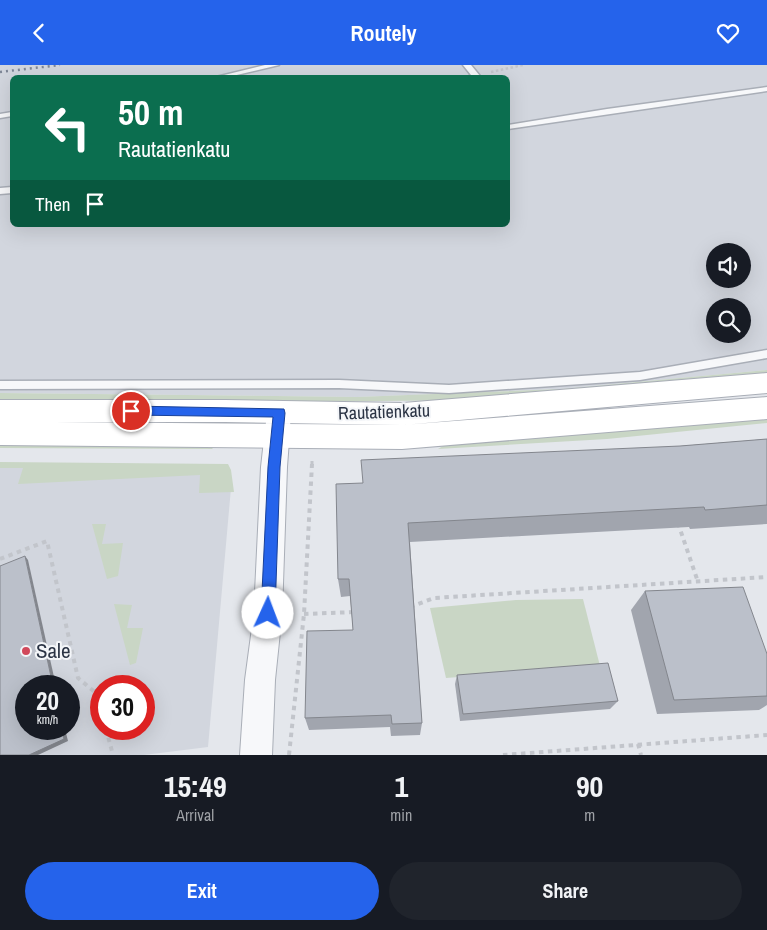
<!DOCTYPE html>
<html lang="en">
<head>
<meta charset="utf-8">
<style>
  body { margin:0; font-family:"Archivo Narrow",sans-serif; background:#20242c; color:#f1f3f6; height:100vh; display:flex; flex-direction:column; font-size:19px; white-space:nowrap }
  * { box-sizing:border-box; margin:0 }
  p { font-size:16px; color:#9ea1a6 }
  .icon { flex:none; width:28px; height:28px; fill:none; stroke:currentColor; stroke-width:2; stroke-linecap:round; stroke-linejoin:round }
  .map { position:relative; height:690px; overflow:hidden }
  .details { display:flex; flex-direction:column; background:#171b24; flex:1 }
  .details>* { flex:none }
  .guide { position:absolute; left:10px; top:10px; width:500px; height:152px; border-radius:8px; box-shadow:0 5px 20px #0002; background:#0b6e4f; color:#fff; overflow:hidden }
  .tools { position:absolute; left:706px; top:178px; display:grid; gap:10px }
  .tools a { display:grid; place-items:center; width:45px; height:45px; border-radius:50%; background:#171b24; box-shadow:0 5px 20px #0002; font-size:25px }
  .speed { position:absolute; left:15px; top:610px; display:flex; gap:10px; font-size:25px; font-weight:700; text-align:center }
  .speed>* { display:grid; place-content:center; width:65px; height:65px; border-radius:50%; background:#171b24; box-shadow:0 5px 20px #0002; line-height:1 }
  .speed small { font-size:12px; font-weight:400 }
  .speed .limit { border:8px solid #d22; background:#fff; color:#111 }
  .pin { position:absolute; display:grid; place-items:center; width:42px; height:42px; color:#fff; margin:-21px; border:2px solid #fff; border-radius:50%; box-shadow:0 1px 5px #0007 }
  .me { position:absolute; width:55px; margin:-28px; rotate:2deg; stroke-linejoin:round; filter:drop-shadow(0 0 4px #0008) }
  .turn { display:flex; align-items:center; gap:18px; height:105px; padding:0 25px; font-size:22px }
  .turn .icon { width:65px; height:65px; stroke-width:2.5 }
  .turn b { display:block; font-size:35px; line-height:42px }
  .then { display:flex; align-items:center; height:48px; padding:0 25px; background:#0003; gap:10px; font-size:19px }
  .eta { display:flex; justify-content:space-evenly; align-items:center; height:85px; text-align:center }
  .eta b { font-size:30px; font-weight:700; line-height:35px }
  .cta { display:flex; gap:10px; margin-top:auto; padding:10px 25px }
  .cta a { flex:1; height:58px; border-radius:30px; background:#2563eb; color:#fff; font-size:20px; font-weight:700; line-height:58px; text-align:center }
  .cta a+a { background:#20242c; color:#f1f3f6 }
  header { display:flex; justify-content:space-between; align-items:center; height:65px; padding:0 25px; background:#2563eb; color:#fff; font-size:22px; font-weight:700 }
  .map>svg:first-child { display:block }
  .built { fill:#d2d6de; fill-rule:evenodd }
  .green { fill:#c9d6c5 }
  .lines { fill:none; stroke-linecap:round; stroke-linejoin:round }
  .service-casing { stroke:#a9aeb7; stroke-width:3 }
  .minor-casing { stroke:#a9aeb7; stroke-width:2 }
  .secondary-casing { stroke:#a9aeb7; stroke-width:2 }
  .path-far2 { stroke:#c2c5cb; stroke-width:2.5; stroke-dasharray:2.5 2.5; stroke-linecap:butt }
  .path-far1 { stroke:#c2c5cb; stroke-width:3; stroke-dasharray:4 4; stroke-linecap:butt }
  .path { stroke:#c2c5cb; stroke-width:4; stroke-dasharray:4.5 4.5; stroke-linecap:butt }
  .service { fill:#f7f8fa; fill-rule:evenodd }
  .minor { fill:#f7f8fa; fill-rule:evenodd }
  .secondary { fill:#fff; fill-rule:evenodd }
  .rail { stroke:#7d8696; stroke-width:2.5; stroke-dasharray:2 4; stroke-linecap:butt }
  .wall { fill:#a1a5ae }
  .shaded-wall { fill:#83868d }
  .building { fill:#bbc0ca; stroke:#83868d }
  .route { fill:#2563eb; stroke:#184099 }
  .poi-dot { fill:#d1495b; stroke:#f4f6f9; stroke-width:2 }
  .labels { text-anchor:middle; stroke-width:4; stroke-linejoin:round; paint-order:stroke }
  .street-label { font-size:18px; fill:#2b3445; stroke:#f4f6f9 }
  .near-poi-label { font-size:21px; fill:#2b3445; stroke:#f4f6f9; text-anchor:start }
</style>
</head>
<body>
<header><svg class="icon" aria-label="back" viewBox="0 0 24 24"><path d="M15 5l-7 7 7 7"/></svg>Routely<svg class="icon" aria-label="heart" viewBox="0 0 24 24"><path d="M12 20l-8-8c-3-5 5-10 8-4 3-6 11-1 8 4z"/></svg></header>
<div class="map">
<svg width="767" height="690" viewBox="0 0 767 690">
  <rect width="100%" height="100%" fill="#e4e7ec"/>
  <g class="built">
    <path d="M 0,0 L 767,0 L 767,305 L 561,324 L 357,332 L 0,328 ZM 12,12 L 508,12 L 508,160 L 12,160 ZM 715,186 L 742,186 L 742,214 L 715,214 ZM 715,241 L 742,241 L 742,269 L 715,269 Z"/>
    <path d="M 0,402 L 222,406 L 231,423 L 208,682 L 144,690 L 0,690 ZM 26,621 L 69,621 L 69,664 L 26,664 ZM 101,621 L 144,621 L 144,664 L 101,664 Z"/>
  </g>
  <g class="green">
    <path d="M 767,305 L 767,311 L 485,335 L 279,337 L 0,336 L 0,328 L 357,332 L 561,324 Z"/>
    <path d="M 767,352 L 767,358 L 607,374 L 438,384 L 448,378 Z"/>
    <path d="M 0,376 L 215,381 L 212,384 L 0,383 Z"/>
    <path d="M 0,397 L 228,399 L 231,405 L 234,427 L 199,428 L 200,410 L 18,419 L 23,403 L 0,403 Z"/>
    <path d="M 92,459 L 106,459 L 102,479 L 123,478 L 118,511 L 107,514 Z"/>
    <path d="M 583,534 L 600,601 L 446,613 L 430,543 L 516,535 Z"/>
    <path d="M 114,539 L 132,540 L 127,563 L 143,563 L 136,598 L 130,600 Z"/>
  </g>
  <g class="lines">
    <g class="service-casing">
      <g id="service">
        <path d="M 265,0 L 279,0 L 228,12 L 216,12 Z"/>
        <path d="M 463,0 L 471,0 L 480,11 L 479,12 L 467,12 L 471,10 Z"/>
        <path d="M 767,22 L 767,26 L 508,64 L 508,60 L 607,44 Z"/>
        <path d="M 12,47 L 12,51 L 0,53 L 0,49 Z"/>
        <path d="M 12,122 L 12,128 L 0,129 L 0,123 Z"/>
        <path d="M 767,285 L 767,293 L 640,315 L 449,328 L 339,323 L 0,324 L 0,316 L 339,315 L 449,320 L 640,307 Z"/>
      </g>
    </g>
    <g class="minor-casing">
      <path id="minor" d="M 279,338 L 287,341 L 291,348 L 287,402 L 282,548 L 275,615 L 272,690 L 240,690 L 245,615 L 254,548 L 261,402 L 267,348 L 271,341 Z"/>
    </g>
    <g class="secondary-casing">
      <path id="secondary" d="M 767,308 L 767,328 L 403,360 L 225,357 L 54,357 L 402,360 L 767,332 L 767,354 L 402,384 L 0,380 L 0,335 L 225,335 L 403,338 Z"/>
    </g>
    <path class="path-far2" d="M 491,7 L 523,0"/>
    <path class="path-far1" d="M 312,400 L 312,396"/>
    <g class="path">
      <path d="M 678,458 L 698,517"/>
      <path d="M 0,494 L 47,476 L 78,613 L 97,629 L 101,645"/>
      <path d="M 410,542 L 434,533 L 767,512"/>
      <path d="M 304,549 L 354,547"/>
      <path d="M 117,621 L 121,619"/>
      <path d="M 106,664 L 113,690"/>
      <path d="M 638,679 L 641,690"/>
      <path d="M 289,690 L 304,549 L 312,399"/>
      <path d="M 503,690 L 767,670"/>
    </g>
    <use href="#service" class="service"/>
    <use href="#minor" class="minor"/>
    <use href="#secondary" class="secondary"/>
    <path class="rail" d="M 0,7 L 60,0"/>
  </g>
  <g class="wall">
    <path d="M 767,374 L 767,459 L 690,464 L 689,462 L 410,477 L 422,658 L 420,670 L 391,671 L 390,662 L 309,665 L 305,653 L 353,565 L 350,531 L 341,532 L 338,514 L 362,418 L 680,381 Z"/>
    <path d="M 645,526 L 767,589 L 767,640 L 759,645 L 657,649 L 631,545 Z"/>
    <path d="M 457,610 L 618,636 L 610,644 L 460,656 L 455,619 Z"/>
  </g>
  <g class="shaded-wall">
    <path d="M 25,491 L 28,495 L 56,621 L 53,621 Z"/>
    <path d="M 62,664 L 65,664 L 68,676 L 38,690 L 29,690 Z"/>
  </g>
  <g class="building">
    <path d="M 767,374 L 767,440 L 705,445 L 704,442 L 408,458 L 422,658 L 392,659 L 391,650 L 305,653 L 307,566 L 353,565 L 349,514 L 338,514 L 336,419 L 363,418 L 361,395 L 680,381 Z"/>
    <path d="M 25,491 L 53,621 L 26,621 L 26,664 L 62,664 L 64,674 L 29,690 L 0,690 L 0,501 Z"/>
    <path d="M 743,522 L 767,589 L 767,631 L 674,635 L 645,526 Z"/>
    <path d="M 608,598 L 618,636 L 463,649 L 457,610 Z"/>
  </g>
  <path class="route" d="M 131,341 L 284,344 L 285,348 L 280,402 L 275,548 L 273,552 L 268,554 L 263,552 L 261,548 L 268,402 L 273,352 L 131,350 L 126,346 Z"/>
  <circle class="poi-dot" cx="26" cy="586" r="5"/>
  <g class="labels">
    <g class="street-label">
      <text transform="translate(384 347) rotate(-2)" y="6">Rautatienkatu</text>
    </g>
    <g class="near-poi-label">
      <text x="36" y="593">Sale</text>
    </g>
  </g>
</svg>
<div class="tools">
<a><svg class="icon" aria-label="sound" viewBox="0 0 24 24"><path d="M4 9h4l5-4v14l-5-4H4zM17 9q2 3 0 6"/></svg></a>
<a><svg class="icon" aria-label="search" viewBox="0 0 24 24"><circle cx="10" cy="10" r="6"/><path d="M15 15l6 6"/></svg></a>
</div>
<div class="speed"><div>20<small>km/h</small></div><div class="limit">30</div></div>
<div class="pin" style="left:131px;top:346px;background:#d93025"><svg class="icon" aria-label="arrive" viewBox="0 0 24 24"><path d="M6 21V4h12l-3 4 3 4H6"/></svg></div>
<svg class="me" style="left:268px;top:548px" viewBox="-20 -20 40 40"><circle r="19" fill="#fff"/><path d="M0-13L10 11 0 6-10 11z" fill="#2563eb"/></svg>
<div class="guide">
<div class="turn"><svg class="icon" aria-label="left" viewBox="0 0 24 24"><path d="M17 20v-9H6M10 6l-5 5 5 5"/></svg><div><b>50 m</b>Rautatienkatu</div></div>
<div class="then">Then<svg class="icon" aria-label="arrive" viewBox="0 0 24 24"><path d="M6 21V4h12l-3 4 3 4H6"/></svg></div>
</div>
</div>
<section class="details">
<div class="eta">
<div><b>15:49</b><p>Arrival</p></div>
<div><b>1</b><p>min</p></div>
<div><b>90</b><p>m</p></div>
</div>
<div class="cta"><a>Exit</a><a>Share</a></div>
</section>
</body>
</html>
